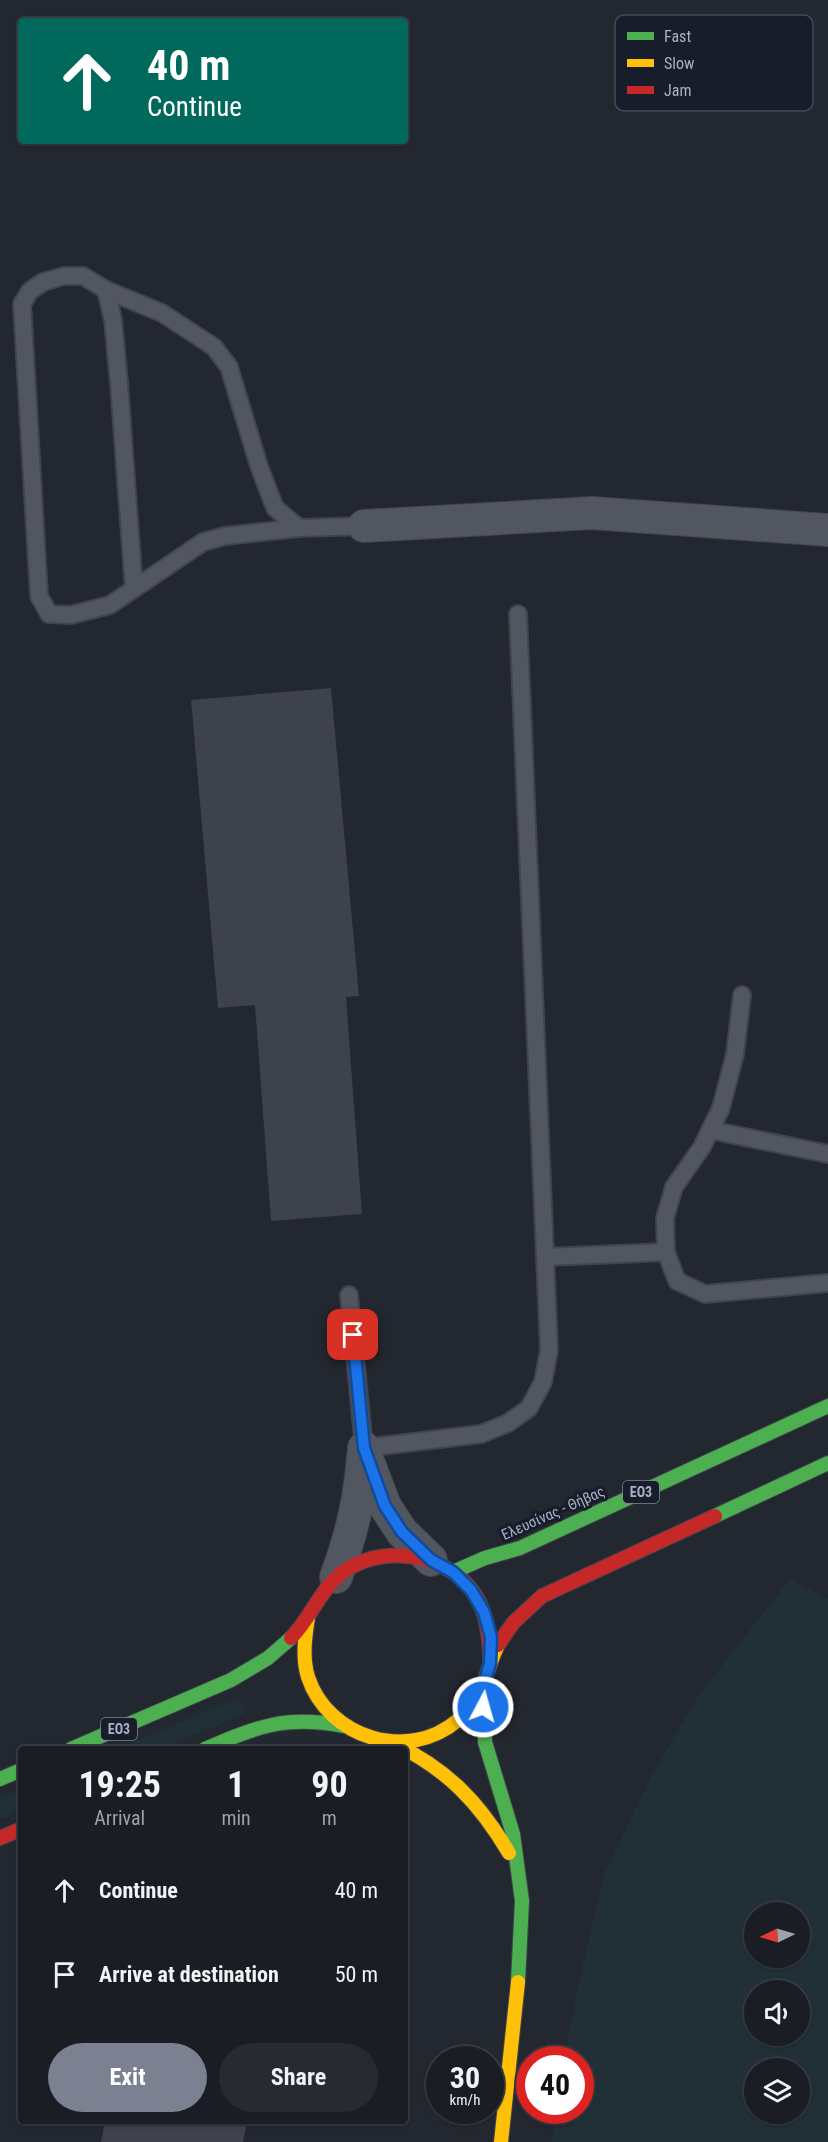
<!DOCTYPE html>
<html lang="en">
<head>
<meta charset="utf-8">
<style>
  body { margin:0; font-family:"Roboto Condensed",sans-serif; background:#272a30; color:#f1f3f6; height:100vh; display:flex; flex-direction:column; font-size:22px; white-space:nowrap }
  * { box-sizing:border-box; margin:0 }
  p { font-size:20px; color:#9fa2a6 }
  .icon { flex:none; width:33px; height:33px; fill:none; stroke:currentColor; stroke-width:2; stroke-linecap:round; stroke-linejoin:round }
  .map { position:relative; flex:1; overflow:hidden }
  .panel { position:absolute; left:18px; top:1746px; width:390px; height:378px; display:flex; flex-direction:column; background:#1a1d23; border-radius:6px; box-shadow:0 2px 4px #0004,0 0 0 2px #383b41 }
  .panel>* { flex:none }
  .guide { position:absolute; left:18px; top:18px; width:390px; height:126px; border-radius:6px; box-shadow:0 2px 4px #0004,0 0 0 2px #383b41; background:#00695c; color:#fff; overflow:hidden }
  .needle { width:39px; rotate:265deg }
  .tools { position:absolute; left:744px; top:1902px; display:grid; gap:12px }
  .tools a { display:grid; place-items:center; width:66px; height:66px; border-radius:50%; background:#1a1d23; box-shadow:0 2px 4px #0004,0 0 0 2px #383b41; font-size:30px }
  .speed { position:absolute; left:426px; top:2046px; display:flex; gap:12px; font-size:30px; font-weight:700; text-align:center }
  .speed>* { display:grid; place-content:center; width:78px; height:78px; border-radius:50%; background:#1a1d23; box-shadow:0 2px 4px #0004,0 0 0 2px #383b41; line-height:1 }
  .speed small { font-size:15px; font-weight:400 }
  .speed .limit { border:9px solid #d22; background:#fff; color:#111 }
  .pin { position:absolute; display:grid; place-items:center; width:51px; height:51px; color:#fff; margin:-26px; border-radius:12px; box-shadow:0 3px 9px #0006 }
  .me { position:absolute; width:66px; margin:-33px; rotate:6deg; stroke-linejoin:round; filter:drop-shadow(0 0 4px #0008) }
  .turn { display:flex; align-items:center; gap:21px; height:126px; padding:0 30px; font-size:27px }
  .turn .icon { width:78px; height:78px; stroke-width:2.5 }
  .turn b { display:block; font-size:42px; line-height:51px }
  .eta { display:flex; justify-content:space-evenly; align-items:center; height:102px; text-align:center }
  .eta b { font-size:36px; font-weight:700; line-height:42px }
  .primary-button { display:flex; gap:12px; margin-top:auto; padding:12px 30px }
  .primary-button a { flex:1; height:69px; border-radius:36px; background:#7b8190; color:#fff; font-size:24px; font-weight:700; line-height:69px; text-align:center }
  .primary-button a+a { background:#272a30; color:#f1f3f6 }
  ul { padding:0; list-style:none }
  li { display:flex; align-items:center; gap:18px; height:84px; padding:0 30px }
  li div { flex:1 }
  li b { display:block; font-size:22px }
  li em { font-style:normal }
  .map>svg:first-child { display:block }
  .green { fill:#203036; fill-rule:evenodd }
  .building { fill:#3e424b }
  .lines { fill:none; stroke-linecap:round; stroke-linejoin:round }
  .lane-casing { stroke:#40444d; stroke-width:20 }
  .street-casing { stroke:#40444d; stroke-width:34 }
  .fast-casing { stroke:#40444d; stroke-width:16 }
  .slow-casing { stroke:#40444d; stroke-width:16 }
  .jam-casing { stroke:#40444d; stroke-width:16 }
  .lane { stroke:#52565f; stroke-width:16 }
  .street { stroke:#52565f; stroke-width:32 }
  .fast { stroke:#4caf50; stroke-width:14 }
  .slow { stroke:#ffc107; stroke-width:14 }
  .jam { stroke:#c62828; stroke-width:14 }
  .route-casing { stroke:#114b97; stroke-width:15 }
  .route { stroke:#1a73e8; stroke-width:10 }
  .labels { text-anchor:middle; stroke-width:6; stroke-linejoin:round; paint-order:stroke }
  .shield { fill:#171d2a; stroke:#7e8596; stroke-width:1.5 }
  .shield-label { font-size:14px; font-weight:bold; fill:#aab1c4 }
  .street-label { font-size:15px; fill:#aab1c4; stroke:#171d2a }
  .key { fill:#171d2a; stroke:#434958; stroke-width:1.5 }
  .key-label { font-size:16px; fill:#aab1c4 }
</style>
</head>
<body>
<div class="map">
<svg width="828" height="2142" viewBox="0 0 828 2142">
  <rect width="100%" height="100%" fill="#23272f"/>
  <g class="green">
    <path d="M 790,1579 L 828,1599 L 828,2142 L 552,2142 L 555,2111 L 580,2110 L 580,2060 L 564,2059 L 579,1980 L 605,1872 L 650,1778 L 698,1696 ZM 754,1912 L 800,1912 L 800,1958 L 754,1958 ZM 754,1990 L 800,1990 L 800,2036 L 754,2036 ZM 754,2068 L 800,2068 L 800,2114 L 754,2114 Z"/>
    <path d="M 238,1697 L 246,1713 L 162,1749 L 116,1749 Z"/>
    <path d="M 21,1789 L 21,1811 L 0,1820 L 0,1798 Z"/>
  </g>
  <g class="building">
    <path d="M 331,688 L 359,996 L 346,997 L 362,1214 L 271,1221 L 255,1005 L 218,1008 L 191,700 Z"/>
    <path d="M 105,2121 L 247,2121 L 243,2142 L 101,2142 Z"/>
  </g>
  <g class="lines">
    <g class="lane-casing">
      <g id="lane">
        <path d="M 106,290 L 162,313 L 214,347 L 229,367 L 259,466 L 275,508 L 299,528"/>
        <path d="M 134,589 L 119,383 L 113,320 L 106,290 L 83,276 L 64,276 L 43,282 L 30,291 L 22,304 L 39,596 L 49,614 L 71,615 L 110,605 L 203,542 L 225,536 L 299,528 L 364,526"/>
        <path d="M 742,995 L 735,1054 L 721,1108 L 702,1147 L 674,1187 L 665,1218 L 666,1252 L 677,1281 L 705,1294 L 828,1283"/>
        <path d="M 710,1130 L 828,1154"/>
        <path d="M 546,1257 L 666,1252"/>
        <path d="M 349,1295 L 364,1448 L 481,1434 L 508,1423 L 529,1408 L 543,1382 L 549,1350 L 518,614"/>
      </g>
    </g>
    <g class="street-casing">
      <g id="street">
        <path d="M 364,526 L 592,513 L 828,530"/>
        <path d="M 366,1456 L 385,1506 L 402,1532 L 431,1560"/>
        <path d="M 336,1577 C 353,1531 360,1497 364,1448"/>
      </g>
    </g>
    <g class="fast-casing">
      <g id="fast">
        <path d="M 715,1516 L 828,1463"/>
        <path d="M 453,1572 L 485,1558 L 520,1548 L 828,1406"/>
        <path d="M 484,1684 L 485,1742 L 513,1834 L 522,1901 L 518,1982"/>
        <path d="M 71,1749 L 231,1680 L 268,1658 L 291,1638"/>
        <path d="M 205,1749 C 259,1726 285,1715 344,1726"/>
        <path d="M 0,1779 L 21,1770"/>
      </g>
    </g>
    <g class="slow-casing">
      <g id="slow">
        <path d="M 308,1618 C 305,1637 302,1658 308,1677 C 328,1738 408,1763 458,1720 C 485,1696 484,1674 498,1645"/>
        <path d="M 393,1743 C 447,1769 479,1802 509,1853"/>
        <path d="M 501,2142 L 518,1982"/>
      </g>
    </g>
    <g class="jam-casing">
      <g id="jam">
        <path d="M 291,1638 C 313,1616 321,1585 349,1568 C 390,1544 450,1555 476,1596 C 488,1616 490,1640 490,1663"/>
        <path d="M 498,1645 L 513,1623 L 542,1596 L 715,1516"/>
        <path d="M 0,1838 L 21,1829"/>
      </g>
    </g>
    <use href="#lane" class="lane"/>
    <use href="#street" class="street"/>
    <use href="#fast" class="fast"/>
    <use href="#slow" class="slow"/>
    <use href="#jam" class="jam"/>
  </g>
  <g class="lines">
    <g class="route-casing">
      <path id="route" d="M 353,1335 L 364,1448 L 385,1506 L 402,1532 L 431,1560 L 453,1572 L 471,1590 L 484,1612 L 491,1637 L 490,1663 L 484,1684 L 483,1707"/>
    </g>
    <use href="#route" class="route"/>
  </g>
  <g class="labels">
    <g class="shield">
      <rect x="623" y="1481" width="36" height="22" rx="4.5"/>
      <rect x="101" y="1718" width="36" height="22" rx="4.5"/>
    </g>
    <g class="shield-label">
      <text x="641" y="1497">ΕΟ3</text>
      <text x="119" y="1734">ΕΟ3</text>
    </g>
    <g class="street-label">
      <text transform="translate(553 1513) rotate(-24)" y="5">Ελευσίνας - Θήβας</text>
    </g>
  </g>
  <rect x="615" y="15" width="198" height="96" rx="9" class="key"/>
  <rect x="627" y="32" width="27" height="8" fill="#4caf50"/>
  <rect x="627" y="59" width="27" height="8" fill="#ffc107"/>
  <rect x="627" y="86" width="27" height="8" fill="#c62828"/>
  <g class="key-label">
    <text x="664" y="42">Fast</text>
    <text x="664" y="69">Slow</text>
    <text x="664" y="96">Jam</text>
  </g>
</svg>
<div class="tools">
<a><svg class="needle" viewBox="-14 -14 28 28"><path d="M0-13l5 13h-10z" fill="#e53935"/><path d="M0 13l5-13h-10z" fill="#9fa2a6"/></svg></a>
<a><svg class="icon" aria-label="sound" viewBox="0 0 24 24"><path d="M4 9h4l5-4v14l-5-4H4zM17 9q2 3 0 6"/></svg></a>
<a><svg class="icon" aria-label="layers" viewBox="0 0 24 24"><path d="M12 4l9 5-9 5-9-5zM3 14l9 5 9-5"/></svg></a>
</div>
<div class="speed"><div>30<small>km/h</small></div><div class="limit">40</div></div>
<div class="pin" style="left:353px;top:1335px;background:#d93025"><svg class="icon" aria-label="arrive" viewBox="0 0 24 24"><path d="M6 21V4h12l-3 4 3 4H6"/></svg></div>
<svg class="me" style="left:483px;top:1707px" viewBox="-20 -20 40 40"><circle r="17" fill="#1a73e8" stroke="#fff" stroke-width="3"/><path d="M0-11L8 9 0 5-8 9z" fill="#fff"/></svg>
<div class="guide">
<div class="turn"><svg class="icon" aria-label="ahead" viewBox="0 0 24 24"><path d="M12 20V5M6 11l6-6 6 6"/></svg><div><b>40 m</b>Continue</div></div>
</div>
<section class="panel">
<div class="eta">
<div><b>19:25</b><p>Arrival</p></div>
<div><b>1</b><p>min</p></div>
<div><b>90</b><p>m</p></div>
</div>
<ul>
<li><svg class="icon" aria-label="ahead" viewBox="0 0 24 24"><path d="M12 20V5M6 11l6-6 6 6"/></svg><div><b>Continue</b></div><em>40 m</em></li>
<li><svg class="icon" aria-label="arrive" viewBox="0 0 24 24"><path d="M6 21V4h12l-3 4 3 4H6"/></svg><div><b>Arrive at destination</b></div><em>50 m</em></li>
</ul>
<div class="primary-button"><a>Exit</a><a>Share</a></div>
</section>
</div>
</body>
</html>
